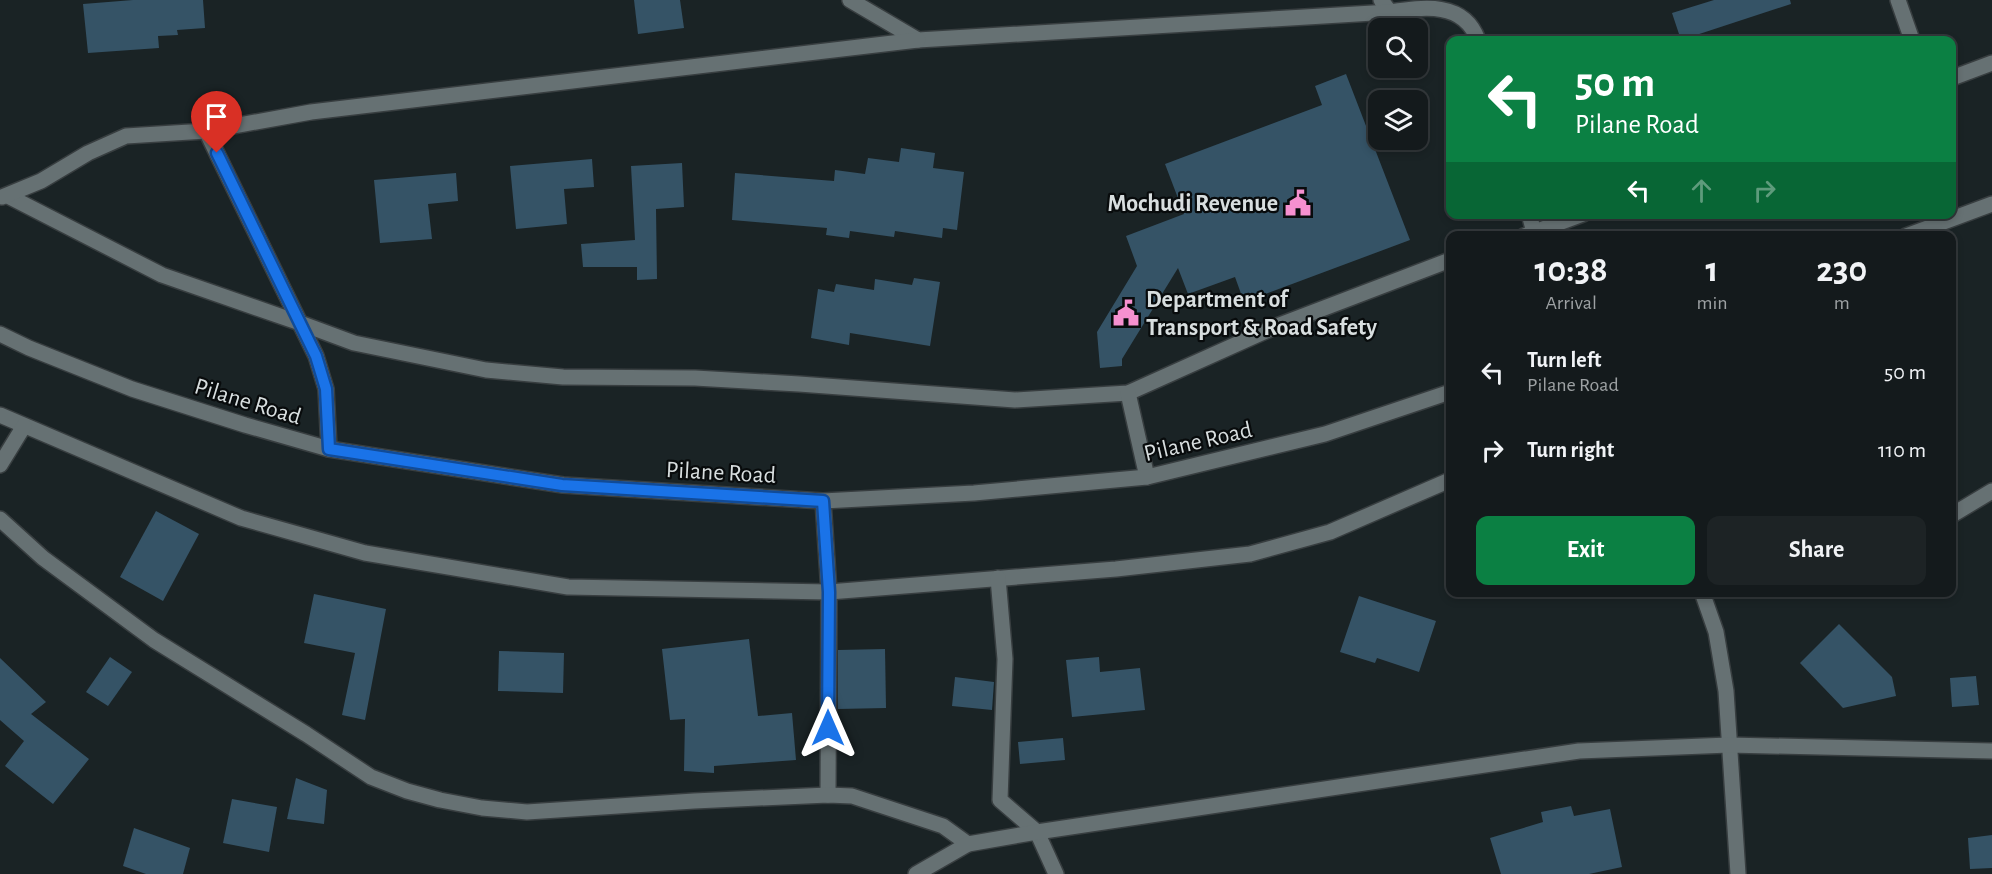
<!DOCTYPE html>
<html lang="en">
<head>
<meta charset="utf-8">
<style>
  body { margin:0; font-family:"Alegreya Sans",sans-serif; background:#1d2325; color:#f1f3f6; height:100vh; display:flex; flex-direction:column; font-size:22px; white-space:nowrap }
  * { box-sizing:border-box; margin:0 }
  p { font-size:20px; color:#9da1a3 }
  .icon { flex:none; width:33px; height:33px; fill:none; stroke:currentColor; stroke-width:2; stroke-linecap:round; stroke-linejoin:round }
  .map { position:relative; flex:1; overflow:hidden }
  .side { position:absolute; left:1446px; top:231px; width:510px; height:366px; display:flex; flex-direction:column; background:#141a1c; border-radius:12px; box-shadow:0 3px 9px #0003,0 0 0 2px #33383b }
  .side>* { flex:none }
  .banner { position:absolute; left:1446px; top:36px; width:510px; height:183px; border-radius:12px; box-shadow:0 3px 9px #0003,0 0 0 2px #33383b; background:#0b8043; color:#fff; overflow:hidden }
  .fabs { position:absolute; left:1368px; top:18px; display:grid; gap:12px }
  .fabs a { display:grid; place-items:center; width:60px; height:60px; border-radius:12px; background:#141a1c; box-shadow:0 3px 9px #0003,0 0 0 2px #33383b; font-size:30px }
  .pin { position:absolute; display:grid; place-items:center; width:51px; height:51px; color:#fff; margin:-62px -26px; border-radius:50% 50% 50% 0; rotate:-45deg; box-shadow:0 0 6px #0007 }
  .pin .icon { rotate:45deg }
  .me { position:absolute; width:66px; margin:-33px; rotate:0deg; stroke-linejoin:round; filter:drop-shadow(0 0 4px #0008) }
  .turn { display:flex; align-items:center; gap:21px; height:126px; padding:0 30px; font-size:27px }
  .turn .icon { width:78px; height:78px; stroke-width:2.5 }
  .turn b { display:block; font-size:42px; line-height:51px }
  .lanes { display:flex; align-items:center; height:57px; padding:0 30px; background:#0003; justify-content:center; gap:30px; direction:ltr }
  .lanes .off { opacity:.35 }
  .eta { display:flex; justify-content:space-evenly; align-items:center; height:102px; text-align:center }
  .eta b { font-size:36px; font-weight:600; line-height:42px }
  .action { display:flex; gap:12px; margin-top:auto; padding:12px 30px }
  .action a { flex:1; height:69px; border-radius:12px; background:#0b8043; color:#fff; font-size:24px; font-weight:600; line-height:69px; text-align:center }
  .action a+a { background:#1d2325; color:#f1f3f6 }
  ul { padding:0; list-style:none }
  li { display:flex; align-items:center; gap:18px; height:78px; padding:0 30px }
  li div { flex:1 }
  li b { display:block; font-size:22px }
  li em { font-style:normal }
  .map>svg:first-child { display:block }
  .building { fill:#355366 }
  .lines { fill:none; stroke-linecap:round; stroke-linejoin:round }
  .lane-casing { stroke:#383e40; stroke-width:18 }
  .street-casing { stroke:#383e40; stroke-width:18 }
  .secondary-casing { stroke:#383e40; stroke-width:18 }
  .lane { stroke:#667173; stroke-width:15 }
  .street { stroke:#667173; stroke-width:15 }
  .secondary { stroke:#667173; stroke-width:15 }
  .route-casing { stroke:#114b97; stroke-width:15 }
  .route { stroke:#1a73e8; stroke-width:10 }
  .labels { text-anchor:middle; stroke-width:4.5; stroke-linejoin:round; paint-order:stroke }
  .poi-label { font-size:24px; font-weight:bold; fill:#d8dedf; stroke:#080b0c; text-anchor:end }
  .street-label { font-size:24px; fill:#d8dedf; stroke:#080b0c }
</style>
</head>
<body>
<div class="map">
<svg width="1992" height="874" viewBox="0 0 1992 874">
  <rect width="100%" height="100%" fill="#1a2325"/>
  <g class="building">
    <path d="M 133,0 L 203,0 L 205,28 L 177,30 L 178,35 L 158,36 L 159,48 L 88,53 L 83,4 Z"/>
    <path d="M 634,0 L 680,0 L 684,28 L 638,34 Z"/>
    <path d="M 1714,0 L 1790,0 L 1791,4 L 1681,40 L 1672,13 Z"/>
    <path d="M 1346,74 L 1410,240 L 1244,302 L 1235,277 L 1188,294 L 1178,268 L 1122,359 L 1122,366 L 1100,368 L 1097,332 L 1137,266 L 1126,236 L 1184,214 L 1165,164 L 1322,105 L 1315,86 Z"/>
    <path d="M 901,148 L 935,153 L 933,168 L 964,172 L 957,230 L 943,228 L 942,238 L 895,231 L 894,237 L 850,231 L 849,238 L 826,235 L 827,228 L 732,220 L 735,173 L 834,181 L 835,170 L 865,174 L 868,158 L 899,162 Z"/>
    <path d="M 592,159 L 594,187 L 564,189 L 567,224 L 516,229 L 510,166 Z"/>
    <path d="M 682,163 L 684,207 L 656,209 L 657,279 L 637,280 L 637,267 L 583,267 L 581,244 L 635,240 L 631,166 Z"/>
    <path d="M 456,173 L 458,201 L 428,204 L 432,239 L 380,243 L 374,180 Z"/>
    <path d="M 914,278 L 940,282 L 930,346 L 850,333 L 849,345 L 811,338 L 818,289 L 834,292 L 836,284 L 874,290 L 875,279 L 912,285 Z"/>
    <path d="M 156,511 L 199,534 L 163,601 L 120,577 Z"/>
    <path d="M 314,594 L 386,609 L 365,720 L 342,715 L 355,653 L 304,643 Z"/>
    <path d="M 1359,596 L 1436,621 L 1419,672 L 1377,658 L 1375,663 L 1340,652 Z"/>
    <path d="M 1839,624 L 1892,677 L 1896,696 L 1843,708 L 1800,663 Z"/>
    <path d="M 749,639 L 758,716 L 792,713 L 796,760 L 714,766 L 714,773 L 684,771 L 685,719 L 670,720 L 662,649 Z"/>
    <path d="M 885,649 L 886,708 L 838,709 L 838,650 Z"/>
    <path d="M 499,651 L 564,653 L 563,693 L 498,691 Z"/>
    <path d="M 110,657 L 132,672 L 108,706 L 86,692 Z"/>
    <path d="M 1099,657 L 1100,672 L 1140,668 L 1145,710 L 1072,717 L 1066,660 Z"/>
    <path d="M 0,658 L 46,702 L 31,714 L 89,759 L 53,804 L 5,766 L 24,741 L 0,720 Z"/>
    <path d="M 1976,676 L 1979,705 L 1952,707 L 1950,678 Z"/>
    <path d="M 955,677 L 994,682 L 992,710 L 952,706 Z"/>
    <path d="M 1063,738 L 1065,760 L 1020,764 L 1018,742 Z"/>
    <path d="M 296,778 L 327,790 L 324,824 L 287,819 Z"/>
    <path d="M 232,799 L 277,807 L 269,852 L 223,843 Z"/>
    <path d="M 1571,806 L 1574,816 L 1610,809 L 1622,867 L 1589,874 L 1501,874 L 1490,838 L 1543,822 L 1541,812 Z"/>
    <path d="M 134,828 L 190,848 L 183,874 L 146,874 L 123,866 Z"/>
    <path d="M 1992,835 L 1992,868 L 1970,869 L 1968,838 Z"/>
  </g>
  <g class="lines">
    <g class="lane-casing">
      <g id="lane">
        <path d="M 1381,0 L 1390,12"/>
        <path d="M 1898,0 L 1912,40"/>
        <path d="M 1952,78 L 1992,63"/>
        <path d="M 1524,236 L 1583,214"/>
        <path d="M 300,323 L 354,343 L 486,370 L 563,377 L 695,378 L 799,384 L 1015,400 L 1128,393 L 1277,326 L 1450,260"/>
        <path d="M 1128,393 L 1147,477"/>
        <path d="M 1952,515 L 1992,491"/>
      </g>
    </g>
    <g class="street-casing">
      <g id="street">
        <path d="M 850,0 L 918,40 L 1390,12 C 1424,7 1464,1 1478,40"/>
        <path d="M 8,196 L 162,275 L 300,323"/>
        <path d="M 2,197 L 41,181 L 88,153 L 126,136 L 206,131"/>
        <path d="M 1529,214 L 1535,236"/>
        <path d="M 0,415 L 241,518 L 365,553 L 568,587 L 829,592 L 1116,569 L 1250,554 L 1330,532 L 1450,480"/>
        <path d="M 329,449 L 326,389 L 316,356 L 206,131 L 311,112 L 918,40"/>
        <path d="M 0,465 L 24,426"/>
        <path d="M 823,501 L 829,592 L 828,795"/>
        <path d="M 0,519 L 43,558 L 154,640 L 306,734 L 371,777 L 407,791 L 440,800 L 482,808 L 527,812 L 694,801 L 828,795 L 852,796 L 943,826 L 968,844"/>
        <path d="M 998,578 L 1005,659 L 1000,800 L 1037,832 L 1056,874"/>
        <path d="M 1702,592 L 1716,632 L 1726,691 L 1738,874"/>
        <path d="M 916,874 L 968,844 L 1037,832 L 1579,751 L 1729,745 L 1992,751"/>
      </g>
    </g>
    <g class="secondary-casing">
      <g id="secondary">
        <path d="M 1906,236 L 1992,204"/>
        <path d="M 0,334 L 29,348 L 132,389 L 245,425 L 329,449 L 563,485 L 823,501 L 974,493 L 1147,477 L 1325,434 L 1450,392"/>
      </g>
    </g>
    <use href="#lane" class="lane"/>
    <use href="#street" class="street"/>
    <use href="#secondary" class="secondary"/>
  </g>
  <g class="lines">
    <g class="route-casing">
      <path id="route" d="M 217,153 L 316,356 L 326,389 L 329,449 L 562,485 L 823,501 L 829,592 L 828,728"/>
    </g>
    <use href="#route" class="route"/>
  </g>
  <defs>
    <g id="civic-bare" transform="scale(2.07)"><path d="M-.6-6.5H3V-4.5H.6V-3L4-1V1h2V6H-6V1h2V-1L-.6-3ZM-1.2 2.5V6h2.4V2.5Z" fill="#f690d0" stroke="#080b0c" stroke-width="2.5" paint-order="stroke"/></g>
  </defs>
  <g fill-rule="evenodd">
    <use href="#civic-bare" x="1298" y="203"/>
    <use href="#civic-bare" x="1126" y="313"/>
  </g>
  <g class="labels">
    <g class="poi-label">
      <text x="1278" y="211">Mochudi Revenue</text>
      <text x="1146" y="307" text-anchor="start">Department of<tspan x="1146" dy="28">Transport &amp; Road Safety</tspan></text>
    </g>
    <g class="street-label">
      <text transform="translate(248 401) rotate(17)" y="8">Pilane Road</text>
      <text transform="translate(1198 441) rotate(-13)" y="8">Pilane Road</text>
      <text transform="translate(721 472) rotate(3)" y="8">Pilane Road</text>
    </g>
  </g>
</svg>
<div class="fabs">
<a><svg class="icon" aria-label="search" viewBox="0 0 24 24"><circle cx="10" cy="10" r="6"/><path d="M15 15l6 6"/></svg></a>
<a><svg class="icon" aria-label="layers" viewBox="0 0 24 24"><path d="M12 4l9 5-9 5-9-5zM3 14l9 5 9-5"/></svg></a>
</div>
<div class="pin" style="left:217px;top:153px;background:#d93025"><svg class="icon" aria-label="arrive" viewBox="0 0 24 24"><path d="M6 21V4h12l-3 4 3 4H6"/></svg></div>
<svg class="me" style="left:828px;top:728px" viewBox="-20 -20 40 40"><path d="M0-17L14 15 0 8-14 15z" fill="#1a73e8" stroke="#fff" stroke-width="4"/></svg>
<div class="banner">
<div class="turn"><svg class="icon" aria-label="left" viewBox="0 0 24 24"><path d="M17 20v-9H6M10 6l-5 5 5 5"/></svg><div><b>50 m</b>Pilane Road</div></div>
<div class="lanes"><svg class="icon" aria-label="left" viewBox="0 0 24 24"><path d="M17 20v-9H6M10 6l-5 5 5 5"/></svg><svg class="icon off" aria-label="ahead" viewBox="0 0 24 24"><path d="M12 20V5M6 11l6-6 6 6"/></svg><svg class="icon off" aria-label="right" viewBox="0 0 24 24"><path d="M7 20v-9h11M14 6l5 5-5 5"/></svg></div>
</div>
<section class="side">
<div class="eta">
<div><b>10:38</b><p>Arrival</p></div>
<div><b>1</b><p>min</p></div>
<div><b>230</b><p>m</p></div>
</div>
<ul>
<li><svg class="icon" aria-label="left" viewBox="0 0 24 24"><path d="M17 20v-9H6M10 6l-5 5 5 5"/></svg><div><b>Turn left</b><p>Pilane Road</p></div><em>50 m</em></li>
<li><svg class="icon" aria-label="right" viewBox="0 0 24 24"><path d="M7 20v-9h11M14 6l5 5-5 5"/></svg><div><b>Turn right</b></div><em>110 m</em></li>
</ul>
<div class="action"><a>Exit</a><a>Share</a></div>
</section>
</div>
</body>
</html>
